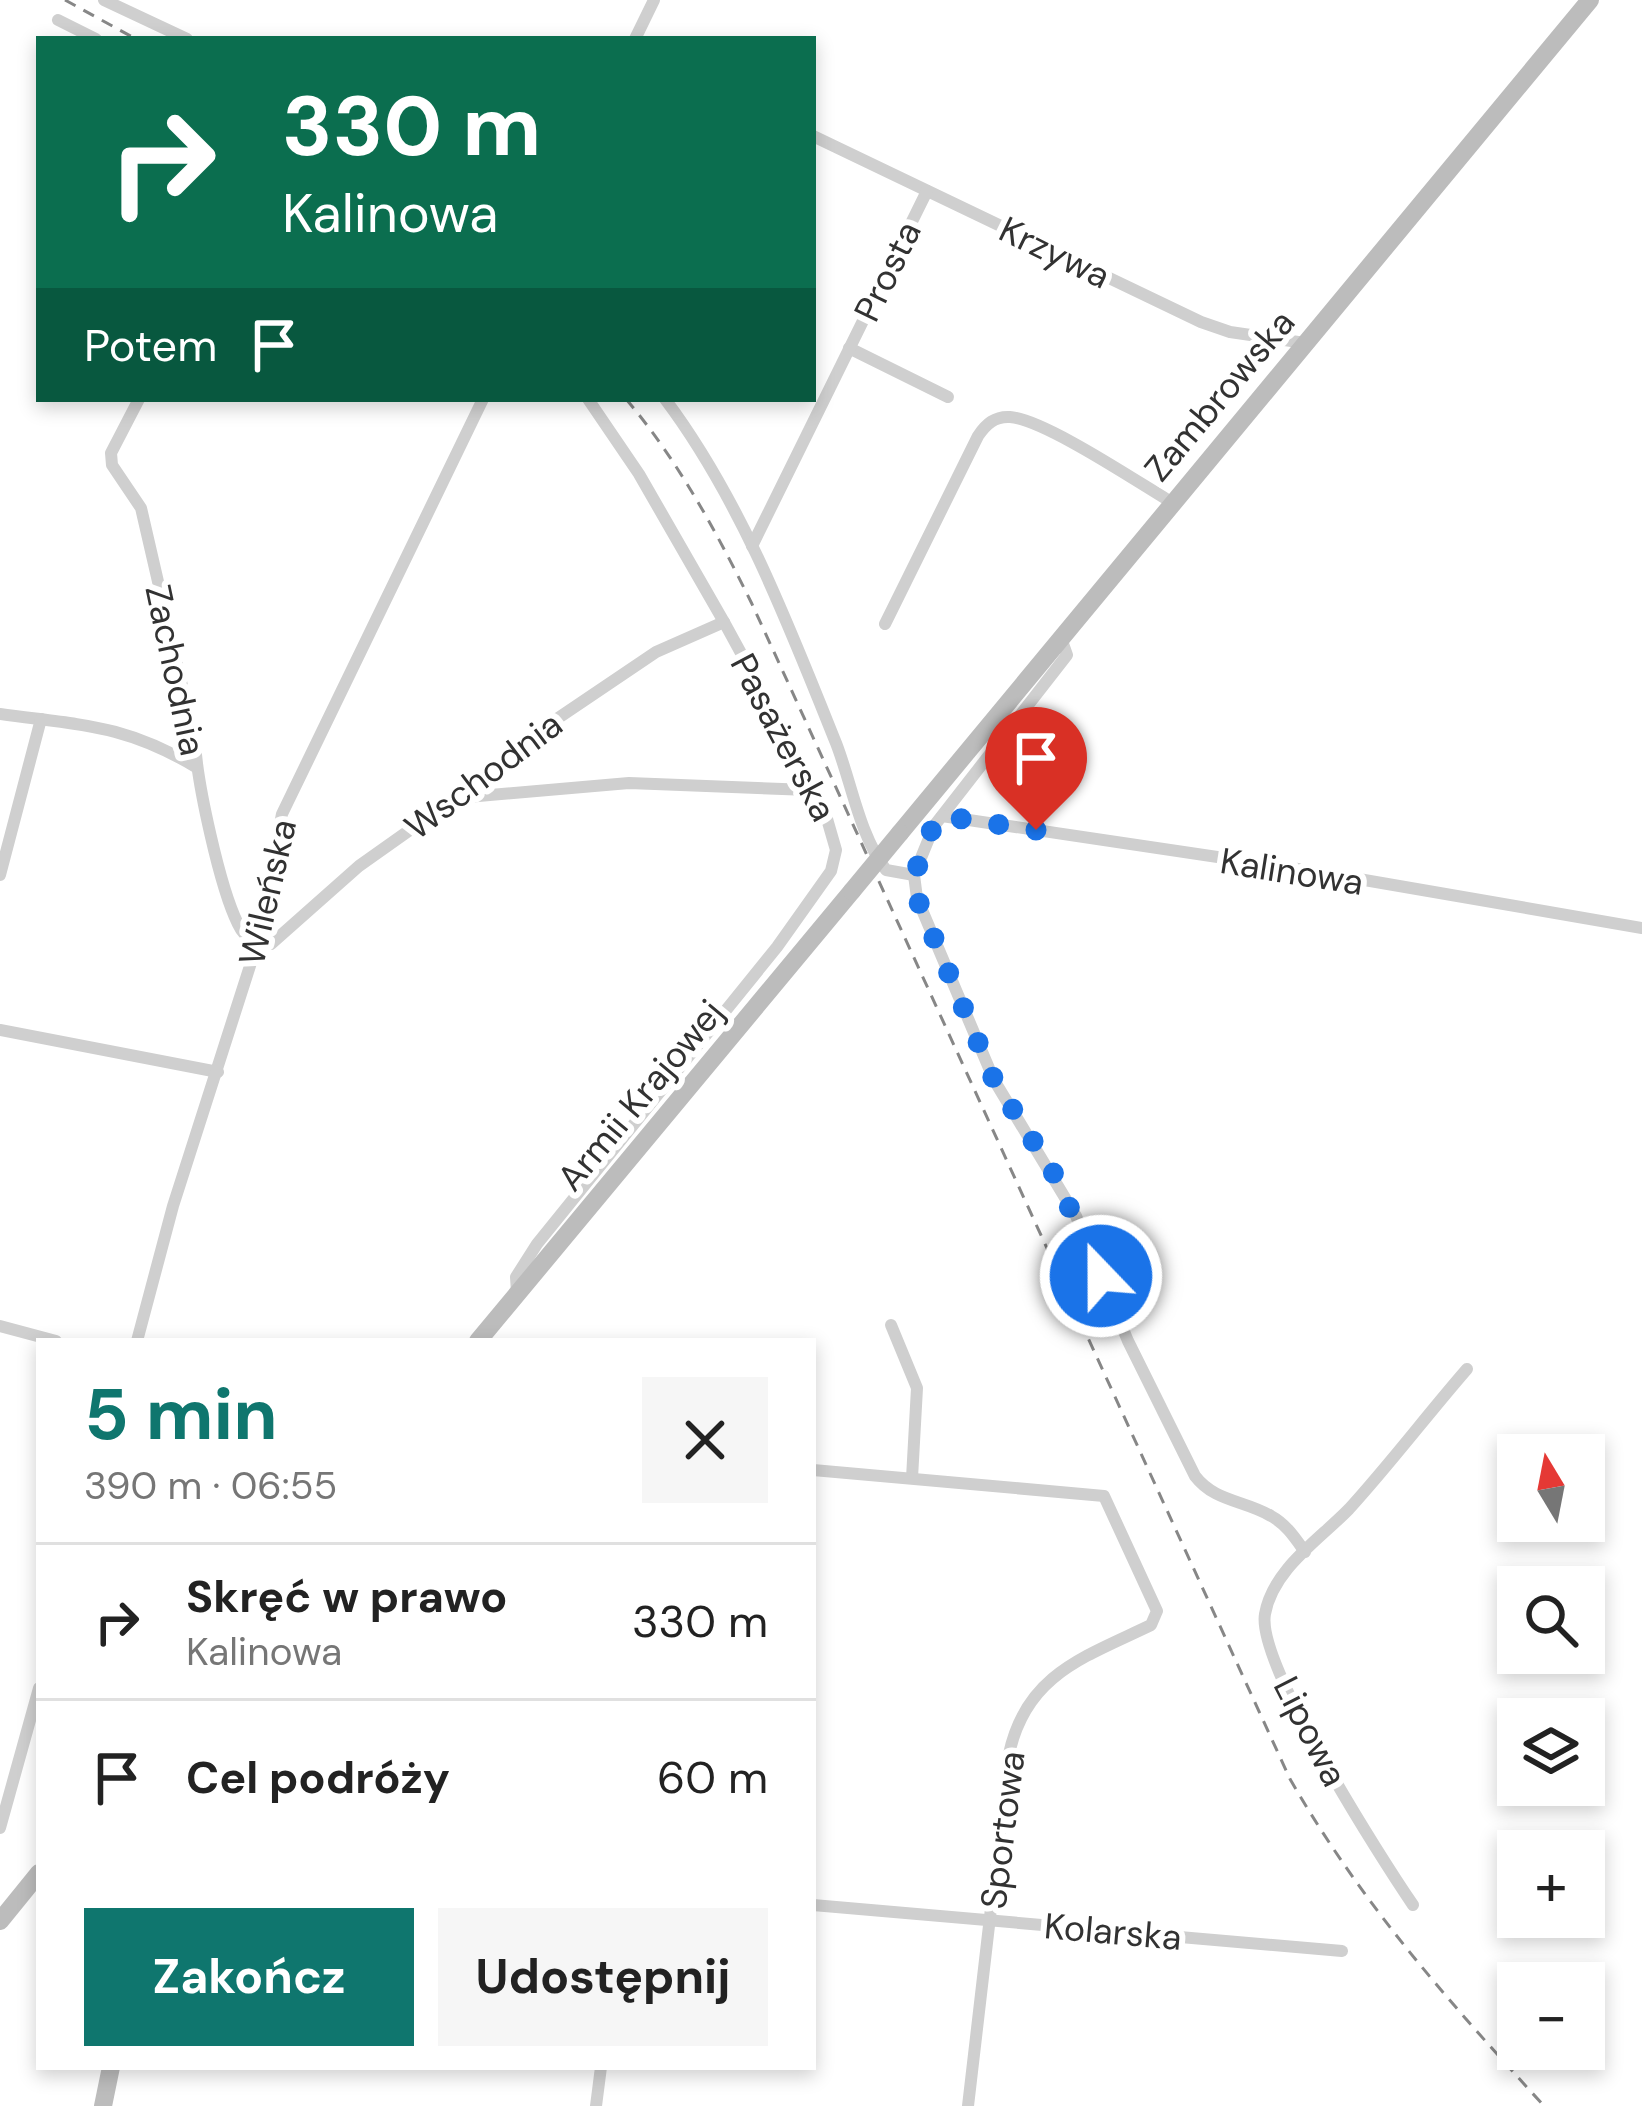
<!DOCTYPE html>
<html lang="pl">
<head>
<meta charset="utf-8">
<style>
  body { margin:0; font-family:"DM Sans",sans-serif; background:#f6f6f6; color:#222; height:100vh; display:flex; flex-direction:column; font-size:45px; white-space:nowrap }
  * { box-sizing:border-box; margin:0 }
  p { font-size:39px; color:#767676 }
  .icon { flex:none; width:66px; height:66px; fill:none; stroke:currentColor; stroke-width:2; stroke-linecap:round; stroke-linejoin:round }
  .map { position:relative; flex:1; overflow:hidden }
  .drawer { position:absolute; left:36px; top:1338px; width:780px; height:732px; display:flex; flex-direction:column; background:#fff; border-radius:0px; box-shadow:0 6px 18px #0003 }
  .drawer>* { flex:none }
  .banner { position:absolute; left:36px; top:36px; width:780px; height:366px; border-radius:0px; box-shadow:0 6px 18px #0003; background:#0b6e4f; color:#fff; overflow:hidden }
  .needle { width:78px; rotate:350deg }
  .tools { position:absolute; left:1497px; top:1434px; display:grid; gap:24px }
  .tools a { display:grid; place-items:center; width:108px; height:108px; border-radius:0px; background:#fff; box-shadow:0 6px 18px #0003; font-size:60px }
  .pin { position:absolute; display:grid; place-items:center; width:102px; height:102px; color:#fff; margin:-123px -51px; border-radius:50% 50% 50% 0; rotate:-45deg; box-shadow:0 0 12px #0007 }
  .pin .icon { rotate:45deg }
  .me { position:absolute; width:132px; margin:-66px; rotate:338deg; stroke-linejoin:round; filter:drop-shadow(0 0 9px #0008) }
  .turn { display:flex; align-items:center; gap:42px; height:252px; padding:0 48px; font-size:54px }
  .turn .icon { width:156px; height:156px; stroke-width:2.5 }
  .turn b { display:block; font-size:84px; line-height:102px }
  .then { display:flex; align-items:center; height:114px; padding:0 48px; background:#0003; gap:24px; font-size:45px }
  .round { display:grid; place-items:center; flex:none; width:126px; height:126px; border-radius:0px; background:#f6f6f6 }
  .summary { display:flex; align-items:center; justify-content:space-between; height:204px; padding:0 48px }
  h1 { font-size:72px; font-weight:700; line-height:90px; color:#0f766e }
  .action { display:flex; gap:24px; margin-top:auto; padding:24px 48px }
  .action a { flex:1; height:138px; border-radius:0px; background:#0f766e; color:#fff; font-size:48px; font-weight:700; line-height:138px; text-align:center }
  .action a+a { background:#f6f6f6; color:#222 }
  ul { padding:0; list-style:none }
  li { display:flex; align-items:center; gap:36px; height:156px; padding:0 48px; border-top:3px solid #e0e0e0 }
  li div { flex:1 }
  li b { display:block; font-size:45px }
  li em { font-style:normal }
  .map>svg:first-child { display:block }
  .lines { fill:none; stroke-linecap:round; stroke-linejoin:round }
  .street { stroke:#cfcfcf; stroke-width:12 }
  .secondary { stroke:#bcbcbc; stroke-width:18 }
  .rail { stroke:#878787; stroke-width:3; stroke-dasharray:12 9; stroke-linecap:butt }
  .secondary-bridge { stroke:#bcbcbc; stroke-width:18 }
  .route { stroke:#1a73e8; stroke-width:21; stroke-dasharray:0 37.8 }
  .labels { text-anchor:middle; stroke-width:12; stroke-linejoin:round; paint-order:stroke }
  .street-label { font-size:36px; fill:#323232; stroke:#fff }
</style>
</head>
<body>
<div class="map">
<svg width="1642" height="2106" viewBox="0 0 1642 2106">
  <rect width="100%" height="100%" fill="#fff"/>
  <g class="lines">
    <g class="street">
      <path d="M 104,0 L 187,39"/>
      <path d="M 58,20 L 96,39"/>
      <path d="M 635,39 L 654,0"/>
      <path d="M 813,136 L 1201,322 L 1230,332 L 1305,343"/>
      <path d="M 849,348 L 948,397"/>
      <path d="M 139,399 L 111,453 L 112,465 L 141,508 L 195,742 C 197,783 220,888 238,924 C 242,933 248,939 257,944"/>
      <path d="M 665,399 C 741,500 789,626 836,743 C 852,784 859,834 886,870 L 914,875"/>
      <path d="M 752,546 L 927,191"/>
      <path d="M 885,624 L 978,436 C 986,424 995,416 1010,417 C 1044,419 1139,483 1173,503"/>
      <path d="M 1061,638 L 1067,655 L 934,826 L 914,875 L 917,898 L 994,1080 L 1076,1216 L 1128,1341 L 1195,1476 C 1215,1502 1244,1500 1271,1516 C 1286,1524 1295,1538 1305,1552"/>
      <path d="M 0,714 C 80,725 124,724 196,767"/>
      <path d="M 456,798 L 629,783 L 809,790"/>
      <path d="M 942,816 L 1318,872 L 1642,928"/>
      <path d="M 0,875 L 41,719"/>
      <path d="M 257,944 L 271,944 L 359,866 L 455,798 L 536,733 L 656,652 L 724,622"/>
      <path d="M 0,1030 L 218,1072"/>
      <path d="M 517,1292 L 516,1277 L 537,1244 L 777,947 L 831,871 L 836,850 L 823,805 L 799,772 L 772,710 L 724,622 L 639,474 L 588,399"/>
      <path d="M 891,1325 L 917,1388 L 912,1478"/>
      <path d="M 0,1326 L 56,1341"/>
      <path d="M 137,1341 L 173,1206 L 257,944 L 282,814 L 483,399"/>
      <path d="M 813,1470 L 1104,1496 L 1157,1611 L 1151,1625 C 1085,1657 1026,1674 1009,1754 L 968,2106"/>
      <path d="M 0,1828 L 39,1688"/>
      <path d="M 813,1905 L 1342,1951"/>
      <path d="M 1413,1905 C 1381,1858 1256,1663 1265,1614 C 1273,1569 1319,1540 1349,1509 C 1390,1464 1427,1415 1467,1369"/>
      <path d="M 596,2106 L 601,2067"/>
    </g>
    <g class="secondary">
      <path d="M 900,833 L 1590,0"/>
      <path d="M 478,1341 L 852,891"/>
      <path d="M 0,1921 L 39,1873"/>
      <path d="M 103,2106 L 111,2067"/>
    </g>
    <g class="rail">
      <path d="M 65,0 L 136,39"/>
      <path d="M 626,399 C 678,460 717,533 752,604 L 1290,1779 C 1364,1907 1446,1998 1544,2106"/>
    </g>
    <path class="secondary-bridge" d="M 852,891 L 900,833"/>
  </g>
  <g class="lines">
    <path class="route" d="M 1036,830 L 942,816 C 922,840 913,868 917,898 L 994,1080 L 1054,1174 L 1101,1276"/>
  </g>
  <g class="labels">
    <g class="street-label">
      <text transform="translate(1055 252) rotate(26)" y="13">Krzywa</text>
      <text transform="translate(887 271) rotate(-64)" y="13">Prosta</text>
      <text transform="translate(1219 395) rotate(-50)" y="13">Zambrowska</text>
      <text transform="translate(176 670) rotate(78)" y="13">Zachodnia</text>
      <text transform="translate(784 737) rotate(62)" y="13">Pasażerska</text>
      <text transform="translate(483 775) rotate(-37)" y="13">Wschodnia</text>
      <text transform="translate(1292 871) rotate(9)" y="13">Kalinowa</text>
      <text transform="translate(267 892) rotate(-77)" y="13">Wileńska</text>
      <text transform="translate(640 1095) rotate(-50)" y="13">Armii Krajowej</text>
      <text transform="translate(1311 1731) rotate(63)" y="13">Lipowa</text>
      <text transform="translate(1002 1830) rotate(-83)" y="13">Sportowa</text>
      <text transform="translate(1113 1931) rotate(5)" y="13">Kolarska</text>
    </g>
  </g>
</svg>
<div class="tools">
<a><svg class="needle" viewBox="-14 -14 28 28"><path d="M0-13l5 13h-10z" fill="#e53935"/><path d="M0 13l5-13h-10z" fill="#767676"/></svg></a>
<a><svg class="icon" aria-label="search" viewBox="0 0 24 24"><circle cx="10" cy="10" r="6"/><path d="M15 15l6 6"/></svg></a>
<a><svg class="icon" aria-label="layers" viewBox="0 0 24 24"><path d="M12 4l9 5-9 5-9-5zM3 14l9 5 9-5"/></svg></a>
<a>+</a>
<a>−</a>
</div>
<div class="pin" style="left:1036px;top:830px;background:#d93025"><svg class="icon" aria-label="arrive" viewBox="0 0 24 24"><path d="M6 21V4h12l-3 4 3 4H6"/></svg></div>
<svg class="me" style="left:1101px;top:1276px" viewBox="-20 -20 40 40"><circle r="17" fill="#1a73e8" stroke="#fff" stroke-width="3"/><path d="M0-11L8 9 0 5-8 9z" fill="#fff"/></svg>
<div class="banner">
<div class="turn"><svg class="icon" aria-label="right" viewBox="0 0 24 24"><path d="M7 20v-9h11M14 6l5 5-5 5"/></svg><div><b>330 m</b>Kalinowa</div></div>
<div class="then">Potem<svg class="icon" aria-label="arrive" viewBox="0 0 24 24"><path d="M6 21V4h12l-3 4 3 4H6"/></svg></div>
</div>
<section class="drawer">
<div class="summary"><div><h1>5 min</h1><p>390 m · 06:55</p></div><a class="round"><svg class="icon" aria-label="close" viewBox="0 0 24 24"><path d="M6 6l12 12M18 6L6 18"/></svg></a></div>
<ul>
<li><svg class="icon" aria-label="right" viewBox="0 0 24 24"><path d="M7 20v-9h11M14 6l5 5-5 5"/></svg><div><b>Skręć w prawo</b><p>Kalinowa</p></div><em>330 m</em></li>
<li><svg class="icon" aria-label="arrive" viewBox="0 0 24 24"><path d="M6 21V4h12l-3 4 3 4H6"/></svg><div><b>Cel podróży</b></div><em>60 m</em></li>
</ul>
<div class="action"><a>Zakończ</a><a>Udostępnij</a></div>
</section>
</div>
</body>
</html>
